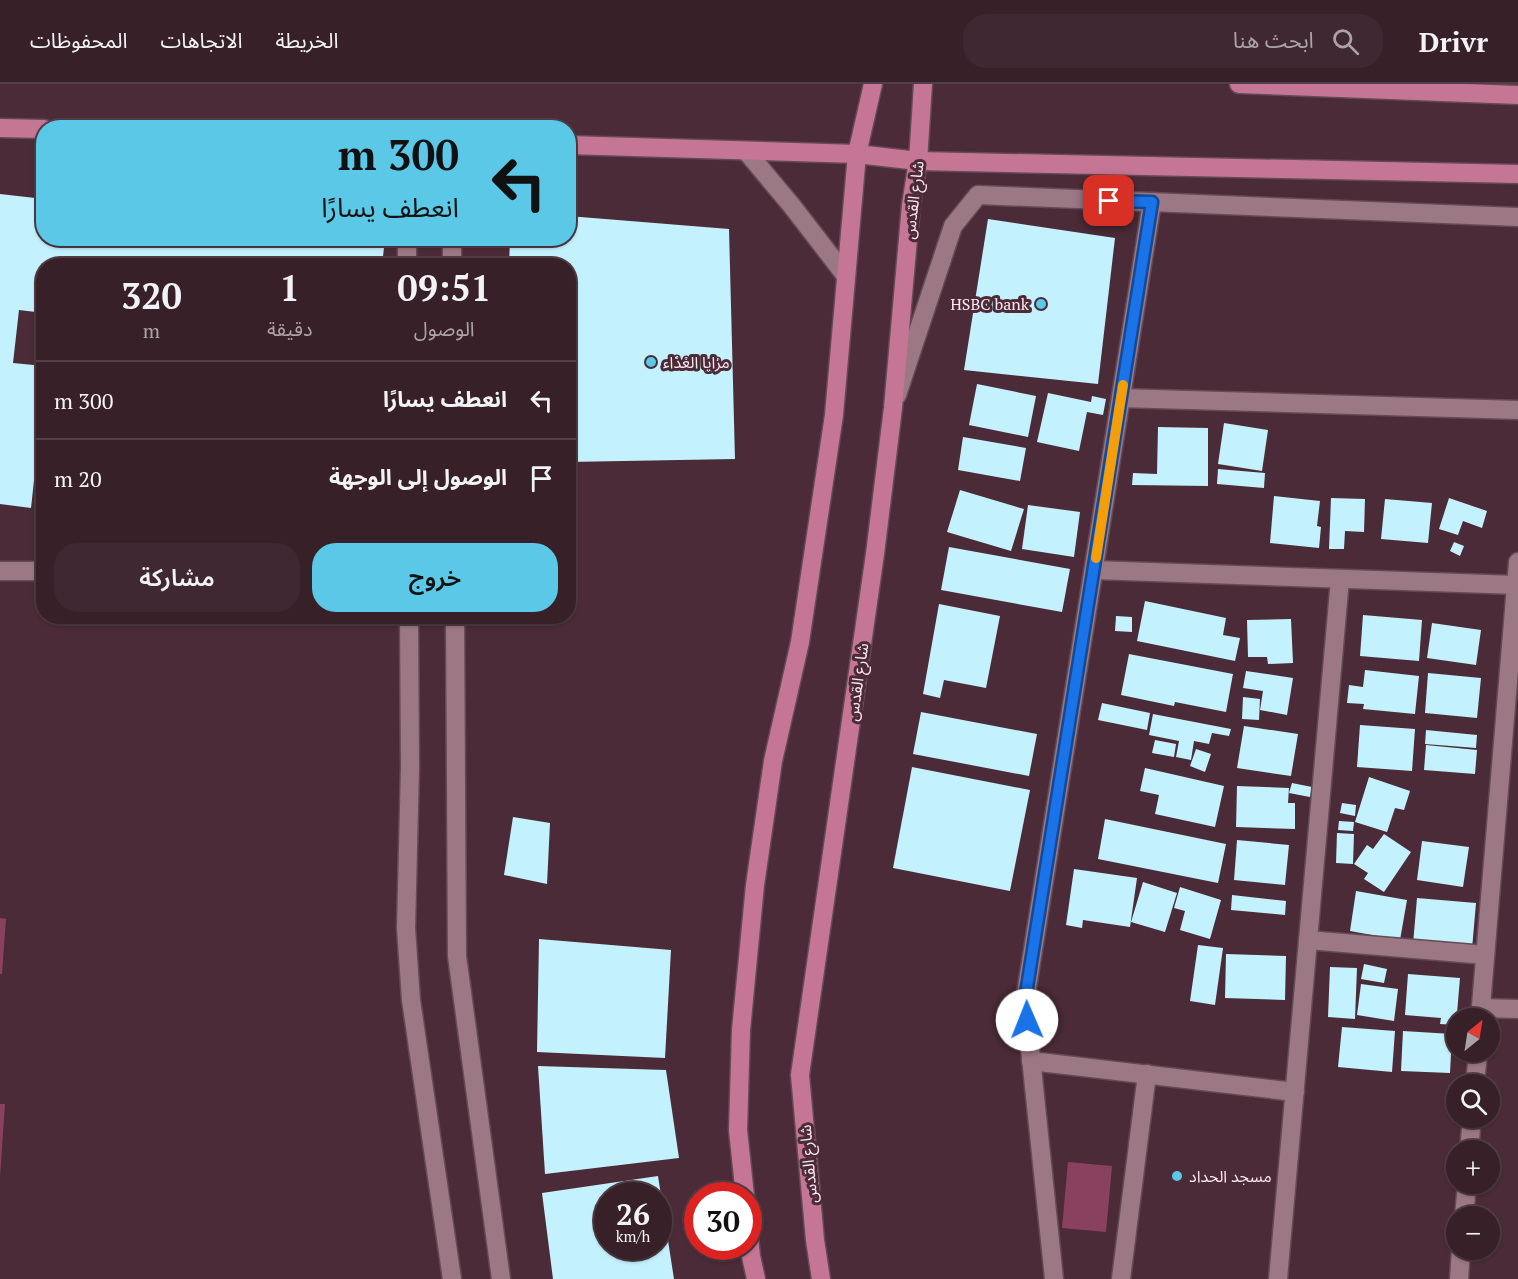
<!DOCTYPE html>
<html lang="ar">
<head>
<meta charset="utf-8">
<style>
  body { margin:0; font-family:"PT Serif","Noto Sans Arabic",serif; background:#3f2831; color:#f1f3f6; direction:rtl; height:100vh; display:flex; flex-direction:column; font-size:22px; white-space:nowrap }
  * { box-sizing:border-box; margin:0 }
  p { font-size:20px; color:#aba3a8 }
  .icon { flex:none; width:33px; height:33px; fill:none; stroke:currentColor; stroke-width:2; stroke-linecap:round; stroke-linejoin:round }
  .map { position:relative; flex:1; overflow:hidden; direction:ltr }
  .sheet { position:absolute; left:36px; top:174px; width:540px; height:366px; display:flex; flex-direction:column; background:#382029; border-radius:24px; box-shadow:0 2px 4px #0004,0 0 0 2px #523e46; direction:rtl }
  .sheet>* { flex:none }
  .banner { position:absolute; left:36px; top:36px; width:540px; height:126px; border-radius:24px; box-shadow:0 2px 4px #0004,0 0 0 2px #523e46; direction:rtl; background:#5ac8e6; color:#111; overflow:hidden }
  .needle { width:39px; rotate:30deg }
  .controls { position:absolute; left:1446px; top:924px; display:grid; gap:12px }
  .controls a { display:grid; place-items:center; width:54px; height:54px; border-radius:50%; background:#382029; box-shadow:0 2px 4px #0004,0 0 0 2px #523e46; font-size:30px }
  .speed { position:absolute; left:594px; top:1098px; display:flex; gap:12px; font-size:30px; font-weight:700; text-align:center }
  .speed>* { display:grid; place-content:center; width:78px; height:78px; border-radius:50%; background:#382029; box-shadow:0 2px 4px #0004,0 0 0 2px #523e46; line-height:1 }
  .speed small { font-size:15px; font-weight:400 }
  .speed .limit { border:9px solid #d22; background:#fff; color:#111 }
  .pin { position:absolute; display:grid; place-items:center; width:51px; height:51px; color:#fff; margin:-26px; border-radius:12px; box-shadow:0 3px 9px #0006 }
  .me { position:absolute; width:66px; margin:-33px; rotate:359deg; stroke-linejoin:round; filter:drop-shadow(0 0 4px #0008) }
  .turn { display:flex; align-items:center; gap:21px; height:126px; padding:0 18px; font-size:27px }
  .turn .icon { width:78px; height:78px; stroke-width:2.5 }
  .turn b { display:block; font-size:42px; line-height:51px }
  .eta { display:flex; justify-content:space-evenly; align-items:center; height:102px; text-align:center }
  .eta b { font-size:36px; font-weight:600; line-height:42px }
  .primary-button { display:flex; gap:12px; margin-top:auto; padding:12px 18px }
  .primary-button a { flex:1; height:69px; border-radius:24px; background:#5ac8e6; color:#111; font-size:24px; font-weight:600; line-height:69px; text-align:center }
  .primary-button a+a { background:#3f2831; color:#f1f3f6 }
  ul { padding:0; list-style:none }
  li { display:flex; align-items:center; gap:18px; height:78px; padding:0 18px; border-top:2px solid #523e46 }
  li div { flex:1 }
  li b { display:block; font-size:22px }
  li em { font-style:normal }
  header { display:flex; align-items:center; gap:36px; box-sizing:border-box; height:84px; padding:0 30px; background:#382029; border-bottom:2px solid #523e46 }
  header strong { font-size:28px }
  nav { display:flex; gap:33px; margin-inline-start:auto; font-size:21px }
  .search { width:420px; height:54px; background:#3f2831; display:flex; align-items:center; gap:15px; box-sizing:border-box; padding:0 21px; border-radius:24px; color:#aba3a8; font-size:22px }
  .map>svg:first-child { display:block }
  .green { fill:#8a415f }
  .building { fill:#c4f1fe; fill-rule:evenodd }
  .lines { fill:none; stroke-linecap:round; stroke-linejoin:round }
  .minor-casing { stroke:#644a55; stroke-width:21 }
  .major-casing { stroke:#644a55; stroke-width:21 }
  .minor { stroke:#9c7784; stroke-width:18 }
  .major { stroke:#c57695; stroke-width:18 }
  .route-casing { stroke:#114b97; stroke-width:15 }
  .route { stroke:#1a73e8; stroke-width:10 }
  .slow { stroke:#f59e0b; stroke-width:10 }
  .poi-dot { fill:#5ac8e6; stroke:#4b2b37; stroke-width:2 }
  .labels { text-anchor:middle; stroke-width:6; stroke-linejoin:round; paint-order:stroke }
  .street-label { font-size:16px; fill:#fce7ee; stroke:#4b2b37 }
  .poi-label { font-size:16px; fill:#fce7ee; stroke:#4b2b37; text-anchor:start }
</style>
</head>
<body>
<header>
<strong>Drivr</strong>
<div class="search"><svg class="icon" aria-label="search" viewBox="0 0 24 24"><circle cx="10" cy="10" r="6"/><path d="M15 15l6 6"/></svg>ابحث هنا</div>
<nav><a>الخريطة</a><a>الاتجاهات</a><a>المحفوظات</a></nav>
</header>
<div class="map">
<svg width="1518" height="1195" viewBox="0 0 1518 1195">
  <rect width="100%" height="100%" fill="#4b2b37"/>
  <g class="green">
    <path d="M 0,834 L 6,835 L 2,890 L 0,890 Z"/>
    <path d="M 0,1020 L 5,1020 L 0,1093 Z"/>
    <path d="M 1068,1078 L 1112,1082 L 1106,1148 L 1062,1144 Z"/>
  </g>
  <g class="building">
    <path d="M 0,110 L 44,115 L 44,154 L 385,154 L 382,182 L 44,182 L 44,229 L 19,226 L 13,279 L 44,282 L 44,332 L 41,332 L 31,424 L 0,420 Z"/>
    <path d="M 568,132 L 729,145 L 735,375 L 568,378 L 568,182 L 509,182 L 510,154 L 568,154 Z"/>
    <path d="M 988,135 L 1115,154 L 1098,300 L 964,286 Z"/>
    <path d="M 977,300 L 1036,312 L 1028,353 L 969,341 Z"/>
    <path d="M 1048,309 L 1091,318 L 1092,312 L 1106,315 L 1103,331 L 1087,328 L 1079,367 L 1037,358 Z"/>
    <path d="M 1224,339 L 1268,346 L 1262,387 L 1218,380 Z"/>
    <path d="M 1158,343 L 1208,344 L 1208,402 L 1132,401 L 1133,389 L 1157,390 Z"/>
    <path d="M 963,353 L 1026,364 L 1020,397 L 958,386 Z"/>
    <path d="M 1218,385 L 1265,389 L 1264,404 L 1217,400 Z"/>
    <path d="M 960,406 L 1024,425 L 1011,467 L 947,448 Z"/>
    <path d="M 1274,412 L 1320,417 L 1317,442 L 1321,443 L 1319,464 L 1270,459 Z"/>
    <path d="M 1331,414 L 1365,415 L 1364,448 L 1345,447 L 1344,465 L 1329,465 Z"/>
    <path d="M 1449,414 L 1487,427 L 1482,444 L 1463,437 L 1458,451 L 1439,445 Z"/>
    <path d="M 1385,415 L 1432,419 L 1428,459 L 1381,455 Z"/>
    <path d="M 1028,421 L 1080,428 L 1074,473 L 1022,465 Z"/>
    <path d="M 1454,458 L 1464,462 L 1460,472 L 1450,467 Z"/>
    <path d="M 949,463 L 1070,485 L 1062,528 L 941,506 Z"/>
    <path d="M 1145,517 L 1226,534 L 1223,551 L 1240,554 L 1235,577 L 1137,557 Z"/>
    <path d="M 939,520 L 1000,532 L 986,604 L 944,596 L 940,614 L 923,610 Z"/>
    <path d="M 1363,531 L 1422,536 L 1419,577 L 1360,572 Z"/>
    <path d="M 1116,532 L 1132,533 L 1132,548 L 1115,547 Z"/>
    <path d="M 1291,535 L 1293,579 L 1268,580 L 1267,573 L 1248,573 L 1247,536 Z"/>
    <path d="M 1432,539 L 1481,546 L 1476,581 L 1427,574 Z"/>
    <path d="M 1129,570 L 1233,590 L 1226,628 L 1175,618 L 1174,622 L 1121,611 Z"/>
    <path d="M 1365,586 L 1419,592 L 1415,630 L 1363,625 L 1364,620 L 1347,619 L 1349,601 L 1363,603 Z"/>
    <path d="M 1246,587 L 1293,594 L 1287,631 L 1260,626 L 1263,607 L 1243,604 Z"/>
    <path d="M 1428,589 L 1481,594 L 1477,634 L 1425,629 Z"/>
    <path d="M 1243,613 L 1260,615 L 1259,636 L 1242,635 Z"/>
    <path d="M 1102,619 L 1150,629 L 1147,646 L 1098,636 Z"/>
    <path d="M 921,628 L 1037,650 L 1029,692 L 913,670 Z"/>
    <path d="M 1153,630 L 1231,645 L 1229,652 L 1212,649 L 1209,660 L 1194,657 L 1191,676 L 1176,673 L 1179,657 L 1149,651 Z"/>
    <path d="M 1360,641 L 1415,645 L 1412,687 L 1357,683 Z"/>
    <path d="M 1244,642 L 1298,650 L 1291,692 L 1237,684 Z"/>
    <path d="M 1426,646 L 1477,651 L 1476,664 L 1425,660 Z"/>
    <path d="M 1155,656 L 1176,660 L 1174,673 L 1152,669 Z"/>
    <path d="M 1426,661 L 1477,666 L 1475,690 L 1424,686 Z"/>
    <path d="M 1196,665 L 1211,670 L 1205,688 L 1190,682 Z"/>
    <path d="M 912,683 L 1030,706 L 1010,807 L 893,784 Z"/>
    <path d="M 1145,684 L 1224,702 L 1215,743 L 1155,730 L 1159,711 L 1140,707 Z"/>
    <path d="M 1369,693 L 1410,707 L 1404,726 L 1395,724 L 1387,748 L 1355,738 Z"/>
    <path d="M 1292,699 L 1312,703 L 1310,713 L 1289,709 Z"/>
    <path d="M 1237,702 L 1289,704 L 1288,719 L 1295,719 L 1295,745 L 1236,743 Z"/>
    <path d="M 1342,719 L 1356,721 L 1355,732 L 1340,729 Z"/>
    <path d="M 513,733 L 550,739 L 547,800 L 504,791 Z"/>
    <path d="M 1105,735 L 1226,760 L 1218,799 L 1098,775 Z"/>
    <path d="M 1339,737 L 1354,738 L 1353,747 L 1338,746 Z"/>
    <path d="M 1337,749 L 1354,750 L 1353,780 L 1336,779 Z"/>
    <path d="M 1384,750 L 1411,768 L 1384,808 L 1364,795 L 1368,789 L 1354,780 L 1367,761 L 1373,765 Z"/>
    <path d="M 1237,756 L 1289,761 L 1285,801 L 1234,796 Z"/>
    <path d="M 1422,757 L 1469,763 L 1463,803 L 1417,796 Z"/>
    <path d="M 1074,785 L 1137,794 L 1130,843 L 1083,836 L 1082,844 L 1066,841 Z"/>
    <path d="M 1143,798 L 1177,809 L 1165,848 L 1131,838 Z"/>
    <path d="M 1180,803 L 1221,816 L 1210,855 L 1180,846 L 1185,827 L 1174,824 Z"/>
    <path d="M 1356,807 L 1407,816 L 1400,856 L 1350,847 Z"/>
    <path d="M 1232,811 L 1286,817 L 1285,831 L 1231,826 Z"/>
    <path d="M 1417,814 L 1476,819 L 1472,865 L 1413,860 Z"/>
    <path d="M 539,855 L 671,866 L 665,974 L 537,968 Z"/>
    <path d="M 1198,861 L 1223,864 L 1215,921 L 1190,917 Z"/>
    <path d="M 1226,870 L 1286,872 L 1285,916 L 1225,914 Z"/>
    <path d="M 1364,880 L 1387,885 L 1384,899 L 1361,895 Z"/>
    <path d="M 1330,883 L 1357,884 L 1355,935 L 1328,933 Z"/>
    <path d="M 1408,890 L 1460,894 L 1456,941 L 1440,940 L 1441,934 L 1405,931 Z"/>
    <path d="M 1361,900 L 1398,905 L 1394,937 L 1357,931 Z"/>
    <path d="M 1342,943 L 1395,947 L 1392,988 L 1338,983 Z"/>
    <path d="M 1403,947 L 1452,950 L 1450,989 L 1401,987 Z"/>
    <path d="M 538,982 L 666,986 L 679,1074 L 545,1090 Z"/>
    <path d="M 658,1092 L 674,1195 L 553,1195 L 542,1109 ZM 608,1112 L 658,1112 L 658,1162 L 608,1162 Z"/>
  </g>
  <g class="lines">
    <g class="minor-casing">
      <g id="minor">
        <path d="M 746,67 L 792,122 L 846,192"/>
        <path d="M 407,154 L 407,182"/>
        <path d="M 452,154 L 452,182"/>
        <path d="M 897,311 L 953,142 L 978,111 L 1518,133"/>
        <path d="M 1121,314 L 1518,326"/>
        <path d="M 1094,486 L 1516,501"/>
        <path d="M 0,487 L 44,487"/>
        <path d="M 409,532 L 410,684 L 406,844 L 411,916 L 452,1195"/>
        <path d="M 455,532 L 457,872 L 501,1195"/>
        <path d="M 1308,856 L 1485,871"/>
        <path d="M 1481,924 L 1518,925"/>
        <path d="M 1480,934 L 1518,478"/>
        <path d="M 1031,977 L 1295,1008"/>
        <path d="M 1475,1000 L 1478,968"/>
        <path d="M 1469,1066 L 1472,1034"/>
        <path d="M 1464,1132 L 1467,1100"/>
        <path d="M 1054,1195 L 1025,916 L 1152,118"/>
        <path d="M 1121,1195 L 1147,990"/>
        <path d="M 1278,1195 L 1340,495"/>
        <path d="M 1459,1195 L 1461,1166"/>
      </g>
    </g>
    <g class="major-casing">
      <g id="major">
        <path d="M 1239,0 L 1518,11"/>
        <path d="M 0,44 L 44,45"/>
        <path d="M 568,61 L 857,70 L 918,77 L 1518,90"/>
        <path d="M 745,1112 L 738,1046 L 741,946 L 755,801 L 773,677 L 800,558 L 834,331 L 857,70 L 873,0"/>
        <path d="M 748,1145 L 751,1172 L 756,1195"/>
        <path d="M 821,1195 L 815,1156 L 800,991 L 875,470 L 893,324 L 911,121 L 918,77 L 923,0"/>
      </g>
    </g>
    <use href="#minor" class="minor"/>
    <use href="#major" class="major"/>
  </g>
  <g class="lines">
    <g class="route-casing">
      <path id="route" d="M 1027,936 L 1025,916 L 1152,118 L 1109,117"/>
    </g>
    <use href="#route" class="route"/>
    <path class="slow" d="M 1096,474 L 1123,301"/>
  </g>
  <g class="poi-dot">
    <circle cx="1041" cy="220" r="6"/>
    <circle cx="651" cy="278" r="6"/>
    <circle cx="1177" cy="1092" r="6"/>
  </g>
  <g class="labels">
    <g class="street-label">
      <text transform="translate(913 116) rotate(-83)" y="6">شارع القدس</text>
      <text transform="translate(857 598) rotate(-82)" y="6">شارع القدس</text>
      <text transform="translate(808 1080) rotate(-95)" y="6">شارع القدس</text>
    </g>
    <g class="poi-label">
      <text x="1029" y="226" text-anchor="end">HSBC bank</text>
      <text x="663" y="284">مزايا الغذاء</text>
      <text x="1189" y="1098">مسجد الحداد</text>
    </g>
  </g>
</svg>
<div class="controls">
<a><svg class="needle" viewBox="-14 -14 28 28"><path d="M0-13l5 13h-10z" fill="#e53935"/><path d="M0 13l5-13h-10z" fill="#aba3a8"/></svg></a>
<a><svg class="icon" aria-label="search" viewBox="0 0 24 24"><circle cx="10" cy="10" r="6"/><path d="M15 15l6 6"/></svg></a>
<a>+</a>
<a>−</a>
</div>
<div class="speed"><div>26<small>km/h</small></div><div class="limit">30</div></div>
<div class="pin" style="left:1109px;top:117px;background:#d93025"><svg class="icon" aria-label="arrive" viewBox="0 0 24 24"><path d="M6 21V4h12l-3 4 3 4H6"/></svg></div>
<svg class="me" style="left:1027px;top:936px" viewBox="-20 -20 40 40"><circle r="19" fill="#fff"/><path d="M0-13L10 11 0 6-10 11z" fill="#1a73e8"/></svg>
<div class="banner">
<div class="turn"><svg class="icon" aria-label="left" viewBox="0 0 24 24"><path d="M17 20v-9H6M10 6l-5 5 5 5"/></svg><div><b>300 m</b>انعطف يسارًا</div></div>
</div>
<section class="sheet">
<div class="eta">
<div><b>09:51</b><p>الوصول</p></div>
<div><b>1</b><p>دقيقة</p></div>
<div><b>320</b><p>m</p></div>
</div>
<ul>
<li><svg class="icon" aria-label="left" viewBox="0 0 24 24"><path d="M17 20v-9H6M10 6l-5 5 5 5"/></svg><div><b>انعطف يسارًا</b></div><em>300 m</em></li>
<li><svg class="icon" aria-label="arrive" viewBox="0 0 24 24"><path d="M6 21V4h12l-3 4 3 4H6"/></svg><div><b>الوصول إلى الوجهة</b></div><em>20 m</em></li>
</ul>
<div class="primary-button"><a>خروج</a><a>مشاركة</a></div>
</section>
</div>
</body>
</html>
